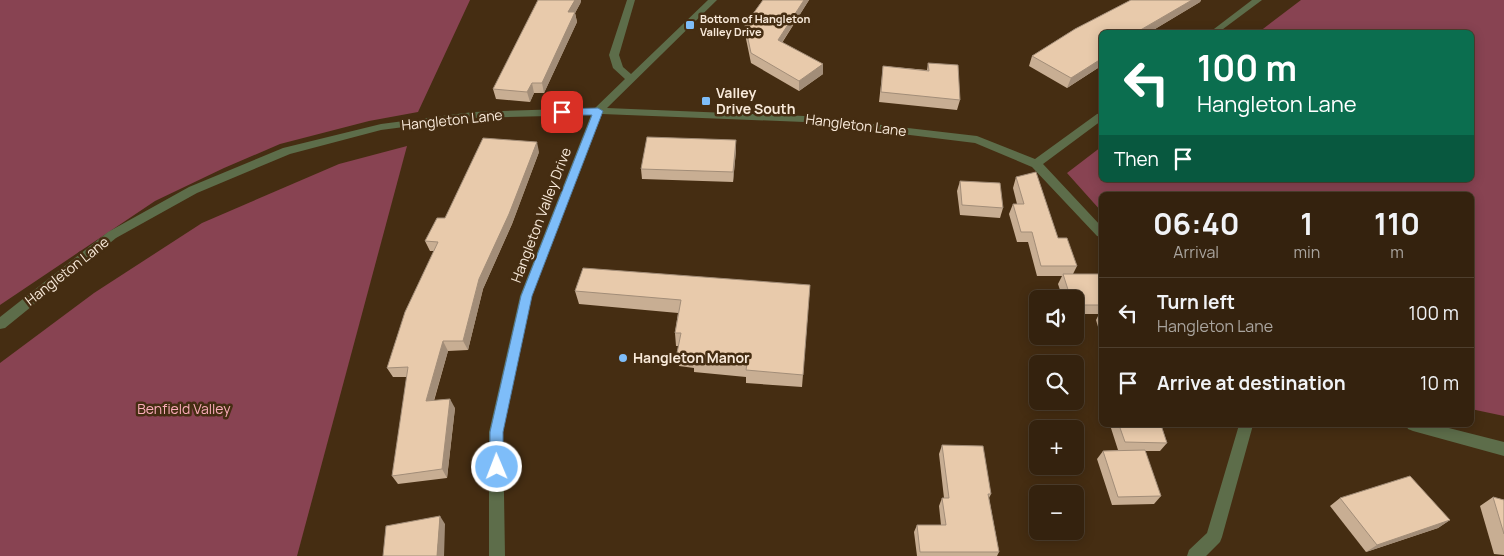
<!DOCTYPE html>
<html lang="en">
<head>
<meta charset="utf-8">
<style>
  body { margin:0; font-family:Manrope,sans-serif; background:#3f2f1c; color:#f1f3f6; height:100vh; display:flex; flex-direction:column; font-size:19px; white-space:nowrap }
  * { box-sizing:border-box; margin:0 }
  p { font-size:16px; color:#a9a49e }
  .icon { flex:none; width:28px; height:28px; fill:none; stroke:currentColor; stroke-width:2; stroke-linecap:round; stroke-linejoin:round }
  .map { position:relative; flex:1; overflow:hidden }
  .side { position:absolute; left:1099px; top:192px; width:375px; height:235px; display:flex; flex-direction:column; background:#34220e; border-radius:8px; box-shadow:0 2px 12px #0003,0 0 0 1px #4e3f2e }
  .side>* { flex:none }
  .banner { position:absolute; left:1099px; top:30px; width:375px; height:152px; border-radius:8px; box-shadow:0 2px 12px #0003,0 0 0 1px #4e3f2e; background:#0b6e4f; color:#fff; overflow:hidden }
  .buttons { position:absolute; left:1029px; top:290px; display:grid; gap:10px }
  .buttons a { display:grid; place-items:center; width:55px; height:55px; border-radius:8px; background:#34220e; box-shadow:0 2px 12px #0003,0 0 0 1px #4e3f2e; font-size:25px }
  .pin { position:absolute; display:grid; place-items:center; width:42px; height:42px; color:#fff; margin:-21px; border-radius:10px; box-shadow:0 2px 8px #0006 }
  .me { position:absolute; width:55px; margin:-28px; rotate:359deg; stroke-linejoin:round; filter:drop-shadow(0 0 4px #0008) }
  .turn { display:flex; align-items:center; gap:18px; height:105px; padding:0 15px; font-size:22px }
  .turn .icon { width:65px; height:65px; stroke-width:2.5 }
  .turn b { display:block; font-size:35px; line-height:42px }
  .then { display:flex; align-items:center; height:48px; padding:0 15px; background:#0003; gap:10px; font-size:19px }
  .eta { display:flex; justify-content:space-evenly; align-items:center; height:85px; text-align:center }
  .eta b { font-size:30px; font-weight:700; line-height:35px }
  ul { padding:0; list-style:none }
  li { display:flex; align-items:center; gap:15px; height:70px; padding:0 15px; border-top:1px solid #4e3f2e }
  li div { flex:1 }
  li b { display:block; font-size:19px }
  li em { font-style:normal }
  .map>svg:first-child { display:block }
  .green { fill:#884352 }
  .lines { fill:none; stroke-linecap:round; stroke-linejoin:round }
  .street { fill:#5d6d4a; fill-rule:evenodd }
  .wall { fill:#c8ae93 }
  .shaded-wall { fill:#a28d78 }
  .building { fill:#e8caab; stroke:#a28d78 }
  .route { fill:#7ebdf9; stroke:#527ba2 }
  .poi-dot { fill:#7ebdf9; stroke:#452d12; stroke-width:2 }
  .labels { text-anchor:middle; stroke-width:5; stroke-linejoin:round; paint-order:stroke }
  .far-poi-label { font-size:11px; font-weight:bold; fill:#f8e9d9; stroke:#452d12; text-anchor:start }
  .poi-label { font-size:14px; font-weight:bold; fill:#f8e9d9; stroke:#452d12; text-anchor:start }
  .street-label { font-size:14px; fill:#f8e9d9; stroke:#452d12 }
  .park-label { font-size:14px; fill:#faacb9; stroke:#452d12 }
</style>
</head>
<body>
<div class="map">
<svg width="1504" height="556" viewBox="0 0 1504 556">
  <rect width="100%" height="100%" fill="#452d12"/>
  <g class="green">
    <path d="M 0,0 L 470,0 L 418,112 L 369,121 L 280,144 L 224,168 L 155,201 L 0,305 Z"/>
    <path d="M 1301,0 L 1504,0 L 1504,416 L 1471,409 L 1471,195 L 1101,195 L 1101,211 L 1067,173 L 1101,147 L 1101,180 L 1471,180 L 1471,32 L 1259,32 Z"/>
    <path d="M 407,146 L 297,556 L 0,556 L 0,363 L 94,293 L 202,223 L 339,164 Z"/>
  </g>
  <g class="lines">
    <g class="street">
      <path d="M 627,0 L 635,0 L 619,55 L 623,67 L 631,74 L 708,0 L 717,0 L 607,108 L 804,116 L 977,136 L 1035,159 L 1097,114 L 1101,113 L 1101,121 L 1043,164 L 1101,226 L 1101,237 L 1097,236 L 1032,167 L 975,143 L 804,122 L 602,114 L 532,296 L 503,432 L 505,556 L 489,556 L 489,432 L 520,296 L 591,115 L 473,118 L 381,130 L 290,154 L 197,193 L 116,238 L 5,328 L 0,329 L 0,317 L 108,232 L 189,187 L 283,148 L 381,124 L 473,112 L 595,108 L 625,79 L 613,68 L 609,55 Z"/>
      <path d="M 1252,0 L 1262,0 L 1219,32 L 1210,32 Z"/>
      <path d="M 1239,425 L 1253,425 L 1222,537 L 1220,542 L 1206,556 L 1187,556 L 1189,550 L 1207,533 Z"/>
      <path d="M 1406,425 L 1437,425 L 1504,442 L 1504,456 L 1413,431 L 1408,429 Z"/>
    </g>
  </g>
  <g class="wall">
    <path d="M 763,0 L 809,0 L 782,43 L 823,74 L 799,91 L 751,63 L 745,34 L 745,25 Z"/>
    <path d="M 1131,0 L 1201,0 L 1200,2 L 1150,32 L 1101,32 L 1101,66 L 1067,88 L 1029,66 L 1032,56 L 1075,29 Z"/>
    <path d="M 581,2 L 575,13 L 577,22 L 544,93 L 534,93 L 530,102 L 496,99 L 493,89 Z"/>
    <path d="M 928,63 L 960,100 L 957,110 L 879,102 L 883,66 L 927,70 Z"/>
    <path d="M 736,150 L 733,182 L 642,179 L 641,169 Z"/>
    <path d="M 539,152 L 512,224 L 483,289 L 468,350 L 448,351 L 434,401 L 455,408 L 447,478 L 398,484 L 392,476 L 407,377 L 393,377 L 387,368 L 434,251 L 430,251 L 425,241 L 445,218 Z"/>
    <path d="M 1016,177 L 1077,266 L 1073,274 L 1101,281 L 1101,337 L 1096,320 L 1099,314 L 1075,314 L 1075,299 L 1063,299 L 1058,284 L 1062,276 L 1037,276 L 1028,242 L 1017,242 L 1009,214 L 1013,204 L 1017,204 L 1013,188 Z"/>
    <path d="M 960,181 L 1003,208 L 1000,218 L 960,215 L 957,191 Z"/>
    <path d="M 810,285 L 802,387 L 746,383 L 746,377 L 694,372 L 694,368 L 679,366 L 677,353 L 679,346 L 676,346 L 675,333 L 678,313 L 579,304 L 575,291 Z"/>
    <path d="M 1110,425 L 1161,425 L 1167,443 L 1160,451 L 1145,451 L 1161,496 L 1154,504 L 1112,505 L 1097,459 L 1103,451 L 1118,450 Z"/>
    <path d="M 942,445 L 991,494 L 989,498 L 999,552 L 997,556 L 917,556 L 914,532 L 917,525 L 941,525 L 939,506 L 942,498 L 944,498 L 939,454 Z"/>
    <path d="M 1493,497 L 1504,500 L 1504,555 L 1494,554 L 1480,506 Z"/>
    <path d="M 1340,498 L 1450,520 L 1438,528 L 1366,552 L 1330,506 Z"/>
  </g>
  <g class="shaded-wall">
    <path d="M 575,0 L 581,0 L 581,2 L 575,13 L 577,22 L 544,93 L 542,83 L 568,12 Z"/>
    <path d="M 804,0 L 809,0 L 777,50 L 778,40 Z"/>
    <path d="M 1192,0 L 1201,0 L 1200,2 L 1150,32 L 1137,32 Z"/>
    <path d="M 1101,59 L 1101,66 L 1067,88 L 1071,78 Z"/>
    <path d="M 823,64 L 823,74 L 799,91 L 799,81 Z"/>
    <path d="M 532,83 L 534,93 L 530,102 L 527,92 Z"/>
    <path d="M 736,140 L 736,150 L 733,182 L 733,172 Z"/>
    <path d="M 537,142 L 539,152 L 512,224 L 483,289 L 468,350 L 463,341 L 479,279 Z"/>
    <path d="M 443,341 L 448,351 L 431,410 L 426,401 Z"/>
    <path d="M 450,399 L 455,408 L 447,478 L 442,469 Z"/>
    <path d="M 440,516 L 445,524 L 444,556 L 437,556 Z"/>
    <path d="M 1450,520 L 1438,528 L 1366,552 L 1377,545 Z"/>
  </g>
  <g class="building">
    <path d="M 538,0 L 575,0 L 568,12 L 575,12 L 542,83 L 532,83 L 527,92 L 493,89 Z"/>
    <path d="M 763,0 L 804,0 L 778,40 L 823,64 L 799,81 L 751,53 L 745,25 Z"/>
    <path d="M 1131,0 L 1192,0 L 1137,32 L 1101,32 L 1101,59 L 1071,78 L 1032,56 L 1075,29 Z"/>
    <path d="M 928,63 L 958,65 L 960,100 L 881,92 L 883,66 L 929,71 Z"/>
    <path d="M 647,137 L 736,140 L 733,172 L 641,169 Z"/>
    <path d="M 483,138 L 537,142 L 509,214 L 479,279 L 463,341 L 443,341 L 426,401 L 450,399 L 442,469 L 392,476 L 408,367 L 387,368 L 405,312 L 438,242 L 425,241 L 437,218 L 445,218 Z"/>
    <path d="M 1036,172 L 1058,238 L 1067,238 L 1077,266 L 1041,266 L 1032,232 L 1021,232 L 1013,204 L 1024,204 L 1016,177 Z"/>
    <path d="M 960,181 L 1000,183 L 1003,208 L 962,205 Z"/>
    <path d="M 583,268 L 810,285 L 803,375 L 746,370 L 747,364 L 693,360 L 694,355 L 677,353 L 681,333 L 675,333 L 681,300 L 575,291 Z"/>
    <path d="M 1063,274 L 1099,274 L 1101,281 L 1101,305 L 1075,305 L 1075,299 L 1071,299 Z"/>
    <path d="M 1119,425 L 1161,425 L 1167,443 L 1125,442 Z"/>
    <path d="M 942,445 L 983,446 L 991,494 L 988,494 L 999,552 L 920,552 L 917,525 L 946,525 L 942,498 L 949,498 Z"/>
    <path d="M 1145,450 L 1161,496 L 1118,497 L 1103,451 Z"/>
    <path d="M 1410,476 L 1450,520 L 1377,545 L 1340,498 Z"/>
    <path d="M 1493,497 L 1504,500 L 1504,534 Z"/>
    <path d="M 440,516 L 437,556 L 383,556 L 386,526 Z"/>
  </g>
  <path class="route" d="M 598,108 L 603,111 L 532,296 L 503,432 L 503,467 L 501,472 L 497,474 L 492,472 L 490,467 L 490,432 L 521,296 L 592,115 L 562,115 L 558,112 L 562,109 Z"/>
  <g class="poi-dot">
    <rect x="685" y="20" width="10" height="10" rx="2.5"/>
    <rect x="701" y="96" width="10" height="10" rx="2.5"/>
    <circle cx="623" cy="358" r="5"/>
  </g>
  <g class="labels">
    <g class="far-poi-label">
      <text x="700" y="23">Bottom of Hangleton<tspan x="700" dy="13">Valley Drive</tspan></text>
    </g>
    <g class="poi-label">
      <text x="716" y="98">Valley<tspan x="716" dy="16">Drive South</tspan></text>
      <text x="633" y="363">Hangleton Manor</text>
    </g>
    <g class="street-label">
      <text transform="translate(452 120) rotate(-6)" y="5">Hangleton Lane</text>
      <text transform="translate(856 125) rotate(7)" y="5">Hangleton Lane</text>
      <text transform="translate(541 215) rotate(-69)" y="5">Hangleton Valley Drive</text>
      <text transform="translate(67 271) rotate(-38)" y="5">Hangleton Lane</text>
    </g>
    <g class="park-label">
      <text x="184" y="414">Benfield Valley</text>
    </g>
  </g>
</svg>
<div class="buttons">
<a><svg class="icon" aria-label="sound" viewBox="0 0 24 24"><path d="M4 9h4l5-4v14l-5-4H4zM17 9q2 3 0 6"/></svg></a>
<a><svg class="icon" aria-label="search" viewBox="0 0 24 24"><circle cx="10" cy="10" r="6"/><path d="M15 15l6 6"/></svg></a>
<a>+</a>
<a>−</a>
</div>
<div class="pin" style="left:562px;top:112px;background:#d93025"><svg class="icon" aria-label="arrive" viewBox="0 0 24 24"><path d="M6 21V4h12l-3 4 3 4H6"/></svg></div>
<svg class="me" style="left:497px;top:467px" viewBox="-20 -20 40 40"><circle r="17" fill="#7ebdf9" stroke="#fff" stroke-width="3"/><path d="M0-11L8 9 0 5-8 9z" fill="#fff"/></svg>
<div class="banner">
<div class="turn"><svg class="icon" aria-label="left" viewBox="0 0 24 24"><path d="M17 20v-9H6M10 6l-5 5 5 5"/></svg><div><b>100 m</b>Hangleton Lane</div></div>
<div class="then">Then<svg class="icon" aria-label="arrive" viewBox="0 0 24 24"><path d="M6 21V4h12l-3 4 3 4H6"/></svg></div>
</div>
<section class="side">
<div class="eta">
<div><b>06:40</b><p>Arrival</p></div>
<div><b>1</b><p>min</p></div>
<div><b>110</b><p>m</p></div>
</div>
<ul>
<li><svg class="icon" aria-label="left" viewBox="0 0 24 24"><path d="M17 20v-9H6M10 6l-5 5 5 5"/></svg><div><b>Turn left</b><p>Hangleton Lane</p></div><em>100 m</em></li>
<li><svg class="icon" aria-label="arrive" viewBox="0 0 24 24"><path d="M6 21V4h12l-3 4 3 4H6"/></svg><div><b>Arrive at destination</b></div><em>10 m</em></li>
</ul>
</section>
</div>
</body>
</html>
